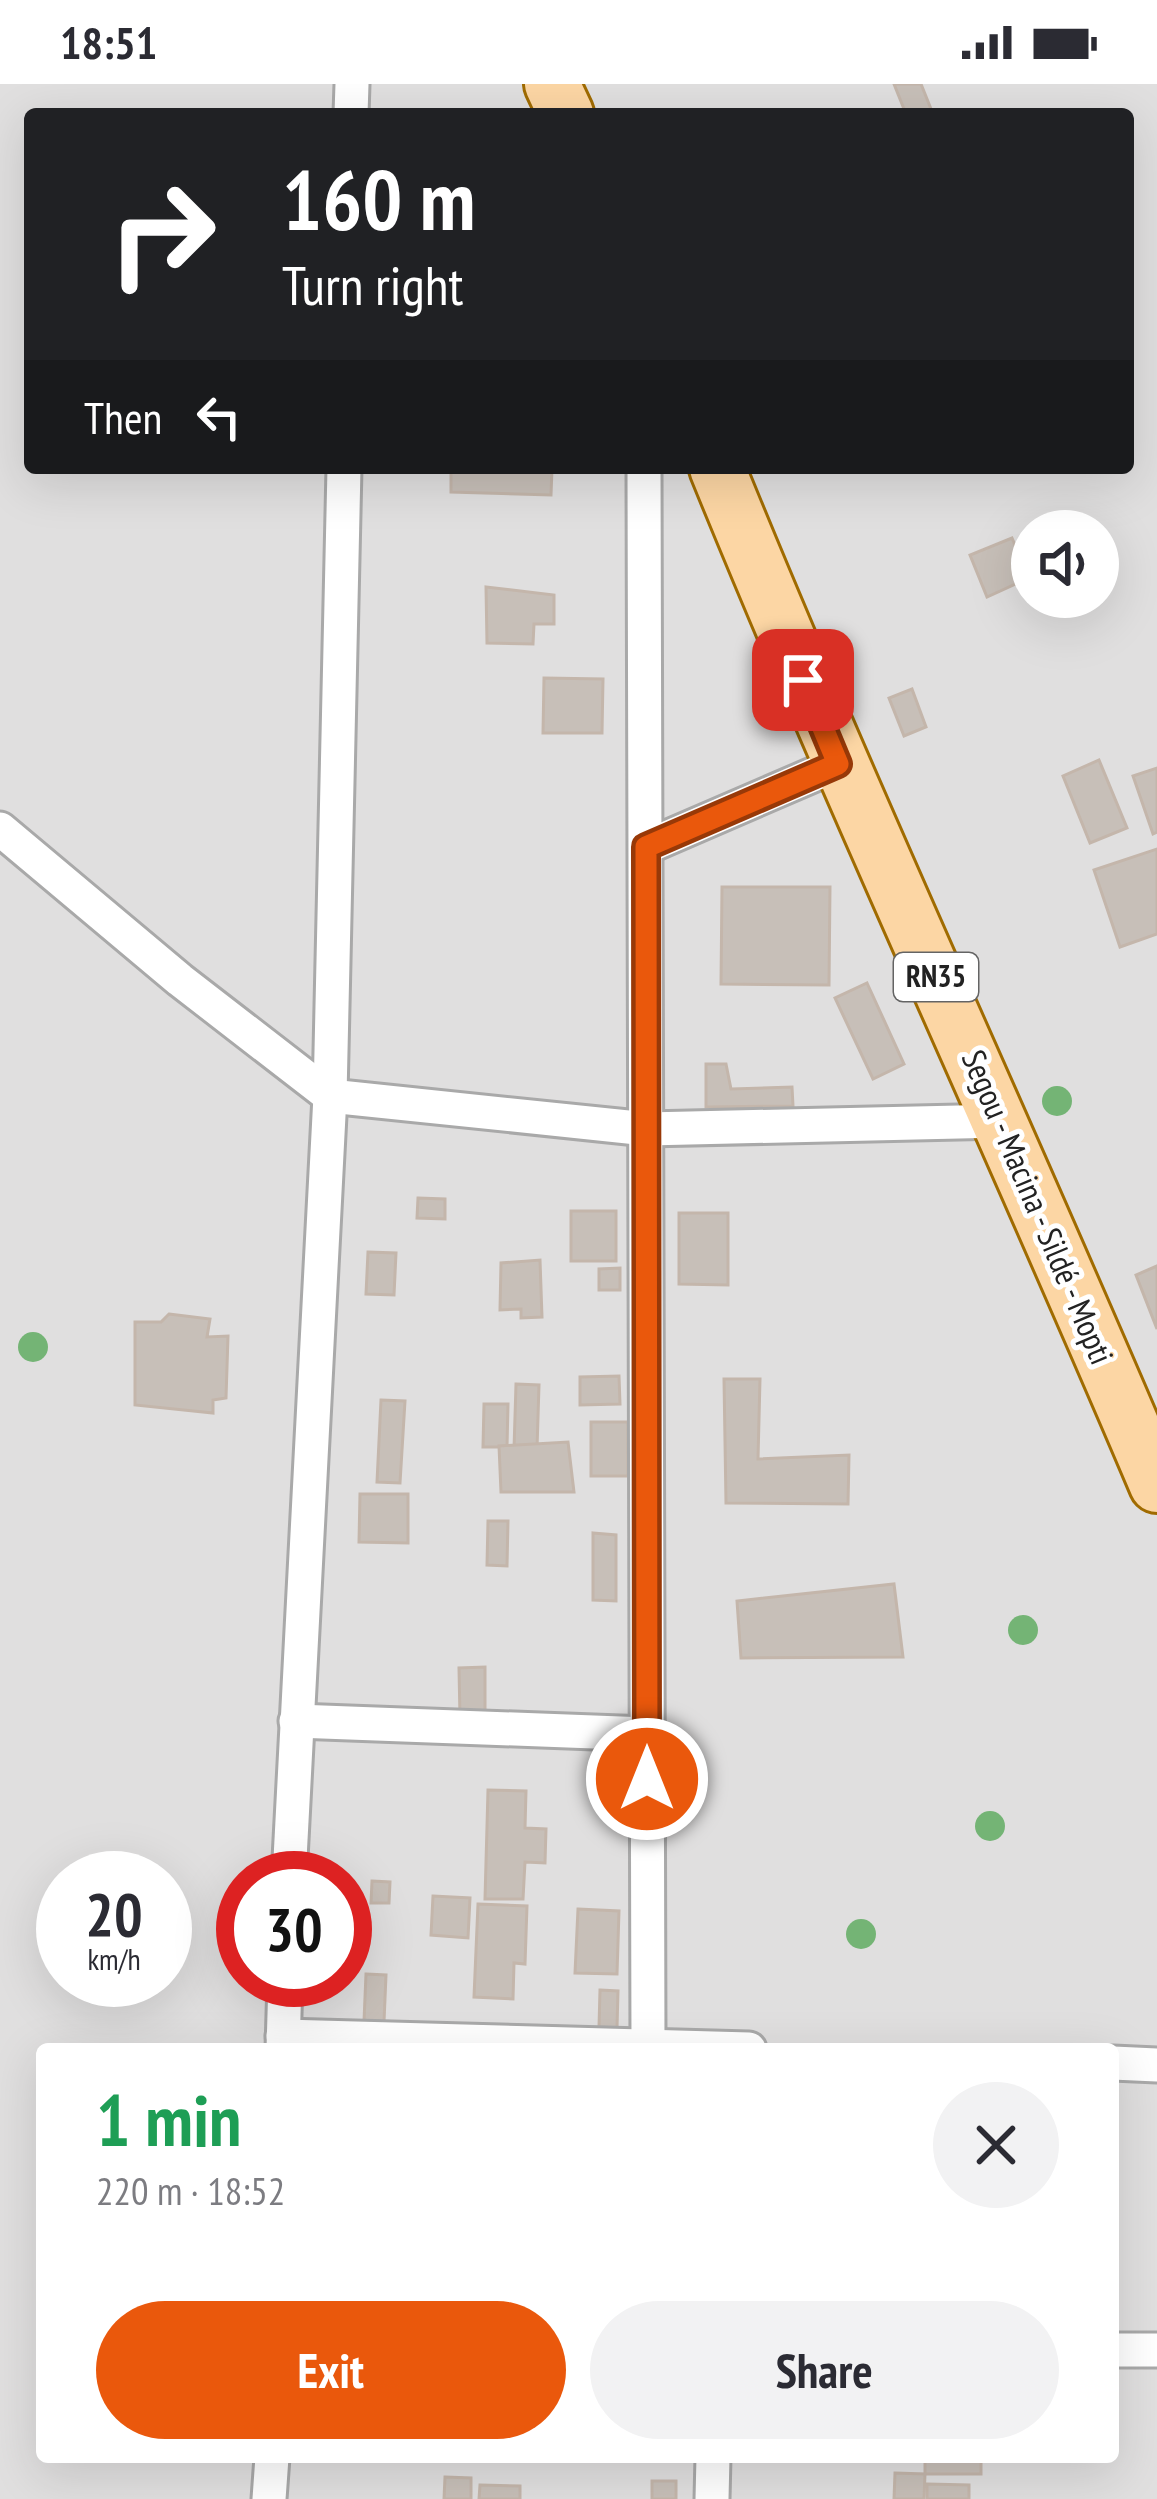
<!DOCTYPE html>
<html lang="en">
<head>
<meta charset="utf-8">
<style>
  body { margin:0; font-family:"PT Sans Narrow",sans-serif; background:#f2f2f3; color:#2b2b33; height:100vh; display:flex; flex-direction:column; font-size:45px; white-space:nowrap }
  * { box-sizing:border-box; margin:0 }
  p { font-size:39px; color:#7c7c81 }
  .icon { flex:none; width:66px; height:66px; fill:none; stroke:currentColor; stroke-width:2; stroke-linecap:round; stroke-linejoin:round }
  .map { position:relative; flex:1; overflow:hidden }
  .side { position:absolute; left:36px; top:1959px; width:1083px; height:420px; display:flex; flex-direction:column; background:#fff; border-radius:12px; box-shadow:0 12px 48px #0002 }
  .side>* { flex:none }
  .guide { position:absolute; left:24px; top:24px; width:1110px; height:366px; border-radius:12px; box-shadow:0 12px 48px #0002; background:#202124; color:#fff; overflow:hidden }
  .tools { position:absolute; left:1011px; top:426px; display:grid; gap:24px }
  .tools a { display:grid; place-items:center; width:108px; height:108px; border-radius:50%; background:#fff; box-shadow:0 12px 48px #0002; font-size:60px }
  .speed { position:absolute; left:36px; top:1767px; display:flex; gap:24px; font-size:60px; font-weight:700; text-align:center }
  .speed>* { display:grid; place-content:center; width:156px; height:156px; border-radius:50%; background:#fff; box-shadow:0 12px 48px #0002; line-height:1 }
  .speed small { font-size:30px; font-weight:400 }
  .speed .limit { border:18px solid #d22; background:#fff; color:#111 }
  .pin { position:absolute; display:grid; place-items:center; width:102px; height:102px; color:#fff; margin:-51px; border-radius:24px; box-shadow:0 6px 18px #0006 }
  .me { position:absolute; width:132px; margin:-66px; rotate:0deg; stroke-linejoin:round; filter:drop-shadow(0 0 9px #0008) }
  .turn { display:flex; align-items:center; gap:42px; height:252px; padding:0 60px; font-size:54px }
  .turn .icon { width:156px; height:156px; stroke-width:2.5 }
  .turn b { display:block; font-size:84px; line-height:102px }
  .then { display:flex; align-items:center; height:114px; padding:0 60px; background:#0003; gap:24px; font-size:45px }
  .round { display:grid; place-items:center; flex:none; width:126px; height:126px; border-radius:63px; background:#f2f2f3 }
  .headline { display:flex; align-items:center; justify-content:space-between; height:204px; padding:0 60px }
  h1 { font-size:72px; font-weight:600; line-height:90px; color:#1e9e55 }
  .primary-button { display:flex; gap:24px; margin-top:auto; padding:24px 60px }
  .primary-button a { flex:1; height:138px; border-radius:72px; background:#ea580c; color:#fff; font-size:48px; font-weight:600; line-height:138px; text-align:center }
  .primary-button a+a { background:#f2f2f3; color:#2b2b33 }
  .status { display:flex; justify-content:space-between; align-items:center; height:84px; padding:0 60px; background:#fff; direction:ltr }
  .status svg { height:33px; fill:currentColor }
  .map>svg:first-child { display:block }
  .residential { fill:#e0dfdf; fill-rule:evenodd }
  .building { fill:#c7bfb8; stroke:#c4b6ab; stroke-width:3 }
  .lines { fill:none; stroke-linecap:round; stroke-linejoin:round }
  .minor-casing { stroke:#a9a9a9; stroke-width:39 }
  .primary-casing { stroke:#a06b00; stroke-width:60 }
  .minor { stroke:#fff; stroke-width:33 }
  .primary { stroke:#fcd6a4; stroke-width:54 }
  .tree { fill:#74b475 }
  .route-casing { stroke:#983908; stroke-width:30 }
  .route { stroke:#ea580c; stroke-width:21 }
  .labels { text-anchor:middle; stroke-width:10; stroke-linejoin:round; paint-order:stroke }
  .shield { fill:#fff; stroke:#646464; stroke-width:3 }
  .shield-label { font-size:30px; font-weight:bold; fill:#222 }
  .street-label { font-size:33px; fill:#222; stroke:#fff }
</style>
</head>
<body>
<div class="status"><b>18:51</b><svg viewBox="0 0 49 12"><path d="M0 12V9h3v3zM5 12V6h3v6zM10 12V3h3v9zM15 12V0h3v12zM26 1h20v11H26zM47 4h2v5h-2z"/></svg></div>
<div class="map">
<svg width="1157" height="2415" viewBox="0 0 1157 2415">
  <rect width="100%" height="100%" fill="#f2efe9"/>
  <path class="residential" d="M 0,0 L 1157,0 L 1157,2415 L 0,2415 ZM 30,30 L 1128,30 L 1128,384 L 30,384 ZM 1032,447 L 1098,447 L 1098,513 L 1032,513 ZM 63,1794 L 165,1794 L 165,1896 L 63,1896 ZM 243,1794 L 345,1794 L 345,1896 L 243,1896 ZM 42,1965 L 1113,1965 L 1113,2373 L 42,2373 Z"/>
  <g class="building">
    <path d="M 894,0 L 921,0 L 933,30 L 906,30 Z"/>
    <path d="M 451,384 L 552,385 L 551,411 L 451,408 Z"/>
    <path d="M 1012,454 L 1029,494 L 987,513 L 970,471 Z"/>
    <path d="M 486,503 L 554,511 L 554,540 L 534,540 L 533,560 L 487,559 Z"/>
    <path d="M 544,594 L 603,595 L 602,649 L 543,649 Z"/>
    <path d="M 912,605 L 926,643 L 904,652 L 889,614 Z"/>
    <path d="M 1099,676 L 1127,744 L 1090,759 L 1063,692 Z"/>
    <path d="M 1157,684 L 1157,748 L 1153,750 L 1133,692 Z"/>
    <path d="M 1157,765 L 1157,850 L 1120,863 L 1094,786 Z"/>
    <path d="M 722,803 L 830,803 L 829,901 L 721,900 Z"/>
    <path d="M 867,899 L 904,980 L 873,995 L 835,914 Z"/>
    <path d="M 706,980 L 726,980 L 731,1005 L 792,1003 L 793,1022 L 706,1023 Z"/>
    <path d="M 418,1114 L 445,1115 L 445,1135 L 417,1134 Z"/>
    <rect x="571" y="1127" width="45" height="50"/>
    <path d="M 679,1129 L 728,1129 L 728,1201 L 679,1200 Z"/>
    <path d="M 368,1168 L 396,1169 L 394,1211 L 366,1210 Z"/>
    <path d="M 540,1176 L 542,1233 L 521,1234 L 521,1225 L 500,1226 L 501,1179 Z"/>
    <path d="M 1157,1182 L 1157,1245 L 1136,1191 Z"/>
    <path d="M 620,1184 L 620,1206 L 599,1206 L 599,1185 Z"/>
    <path d="M 169,1230 L 210,1235 L 207,1253 L 228,1252 L 226,1314 L 213,1316 L 213,1329 L 135,1321 L 135,1238 L 161,1238 Z"/>
    <path d="M 619,1292 L 620,1320 L 580,1321 L 580,1293 Z"/>
    <path d="M 724,1295 L 760,1295 L 758,1375 L 849,1371 L 848,1420 L 726,1419 Z"/>
    <path d="M 516,1300 L 539,1301 L 537,1365 L 514,1365 Z"/>
    <path d="M 381,1316 L 405,1317 L 400,1399 L 377,1398 Z"/>
    <path d="M 484,1320 L 508,1320 L 507,1363 L 483,1363 Z"/>
    <rect x="591" y="1338" width="37" height="54"/>
    <path d="M 568,1358 L 574,1408 L 501,1408 L 499,1362 Z"/>
    <path d="M 360,1410 L 408,1410 L 408,1459 L 359,1458 Z"/>
    <path d="M 488,1437 L 508,1437 L 507,1482 L 487,1481 Z"/>
    <path d="M 593,1449 L 616,1451 L 616,1517 L 593,1516 Z"/>
    <path d="M 894,1500 L 903,1573 L 741,1574 L 737,1517 Z"/>
    <path d="M 485,1583 L 485,1633 L 460,1634 L 459,1584 Z"/>
    <path d="M 488,1706 L 526,1707 L 525,1744 L 546,1745 L 545,1779 L 525,1778 L 523,1815 L 485,1815 Z"/>
    <path d="M 372,1797 L 390,1798 L 389,1819 L 371,1819 Z"/>
    <path d="M 433,1812 L 470,1814 L 468,1854 L 431,1851 Z"/>
    <path d="M 478,1820 L 527,1822 L 525,1880 L 514,1879 L 513,1915 L 474,1913 Z"/>
    <path d="M 578,1825 L 619,1827 L 617,1890 L 575,1889 Z"/>
    <path d="M 366,1890 L 386,1891 L 384,1938 L 364,1937 Z"/>
    <path d="M 600,1906 L 618,1907 L 617,1944 L 599,1943 Z"/>
    <rect x="925" y="2373" width="56" height="17"/>
    <path d="M 895,2389 L 925,2390 L 924,2415 L 894,2415 Z"/>
    <path d="M 445,2393 L 471,2394 L 471,2415 L 444,2415 Z"/>
    <rect x="652" y="2397" width="24" height="18"/>
    <path d="M 927,2400 L 969,2401 L 969,2415 L 927,2415 Z"/>
    <path d="M 480,2401 L 520,2402 L 520,2415 L 479,2415 Z"/>
  </g>
  <g class="lines">
    <g class="minor-casing">
      <g id="minor">
        <path d="M 351,30 L 352,0"/>
        <path d="M 644,384 L 648,1961"/>
        <path d="M 0,745 L 180,896 L 330,1012 L 647,1045 L 1003,1037"/>
        <path d="M 646,763 L 838,680"/>
        <path d="M 296,1637 L 647,1650"/>
        <path d="M 289,1794 L 330,1012 L 344,384"/>
        <path d="M 283,1952 L 749,1965"/>
        <path d="M 283,1965 L 285,1896"/>
        <path d="M 1113,1979 L 1157,1981"/>
        <path d="M 1113,2266 L 1157,2266"/>
        <path d="M 269,2415 L 272,2373"/>
        <path d="M 712,2415 L 713,2373"/>
      </g>
    </g>
    <g class="primary-casing">
      <g id="primary">
        <path d="M 552,0 L 566,30"/>
        <path d="M 717,384 C 856,726 1013,1060 1157,1401"/>
      </g>
    </g>
    <use href="#minor" class="minor"/>
    <use href="#primary" class="primary"/>
  </g>
  <g class="tree">
    <circle cx="1057" cy="1017" r="15"/>
    <circle cx="33" cy="1263" r="15"/>
    <circle cx="1023" cy="1546" r="15"/>
    <circle cx="990" cy="1742" r="15"/>
    <circle cx="861" cy="1850" r="15"/>
  </g>
  <g class="lines">
    <g class="route-casing">
      <path id="route" d="M 647,1695 L 646,763 L 838,680 L 803,596"/>
    </g>
    <use href="#route" class="route"/>
  </g>
  <g class="labels">
    <rect class="shield" x="894" y="869" width="84" height="48" rx="9"/>
    <g class="shield-label">
      <text x="936" y="903">RN35</text>
    </g>
    <g class="street-label">
      <text transform="translate(1038 1123) rotate(67)" y="12">Segou - Macina - Sildé - Mopti</text>
    </g>
  </g>
</svg>
<div class="tools">
<a><svg class="icon" aria-label="sound" viewBox="0 0 24 24"><path d="M4 9h4l5-4v14l-5-4H4zM17 9q2 3 0 6"/></svg></a>
</div>
<div class="speed"><div>20<small>km/h</small></div><div class="limit">30</div></div>
<div class="pin" style="left:803px;top:596px;background:#d93025"><svg class="icon" aria-label="arrive" viewBox="0 0 24 24"><path d="M6 21V4h12l-3 4 3 4H6"/></svg></div>
<svg class="me" style="left:647px;top:1695px" viewBox="-20 -20 40 40"><circle r="17" fill="#ea580c" stroke="#fff" stroke-width="3"/><path d="M0-11L8 9 0 5-8 9z" fill="#fff"/></svg>
<div class="guide">
<div class="turn"><svg class="icon" aria-label="right" viewBox="0 0 24 24"><path d="M7 20v-9h11M14 6l5 5-5 5"/></svg><div><b>160 m</b>Turn right</div></div>
<div class="then">Then<svg class="icon" aria-label="left" viewBox="0 0 24 24"><path d="M17 20v-9H6M10 6l-5 5 5 5"/></svg></div>
</div>
<section class="side">
<div class="headline"><div><h1>1 min</h1><p>220 m · 18:52</p></div><a class="round"><svg class="icon" aria-label="close" viewBox="0 0 24 24"><path d="M6 6l12 12M18 6L6 18"/></svg></a></div>
<div class="primary-button"><a>Exit</a><a>Share</a></div>
</section>
</div>
</body>
</html>
